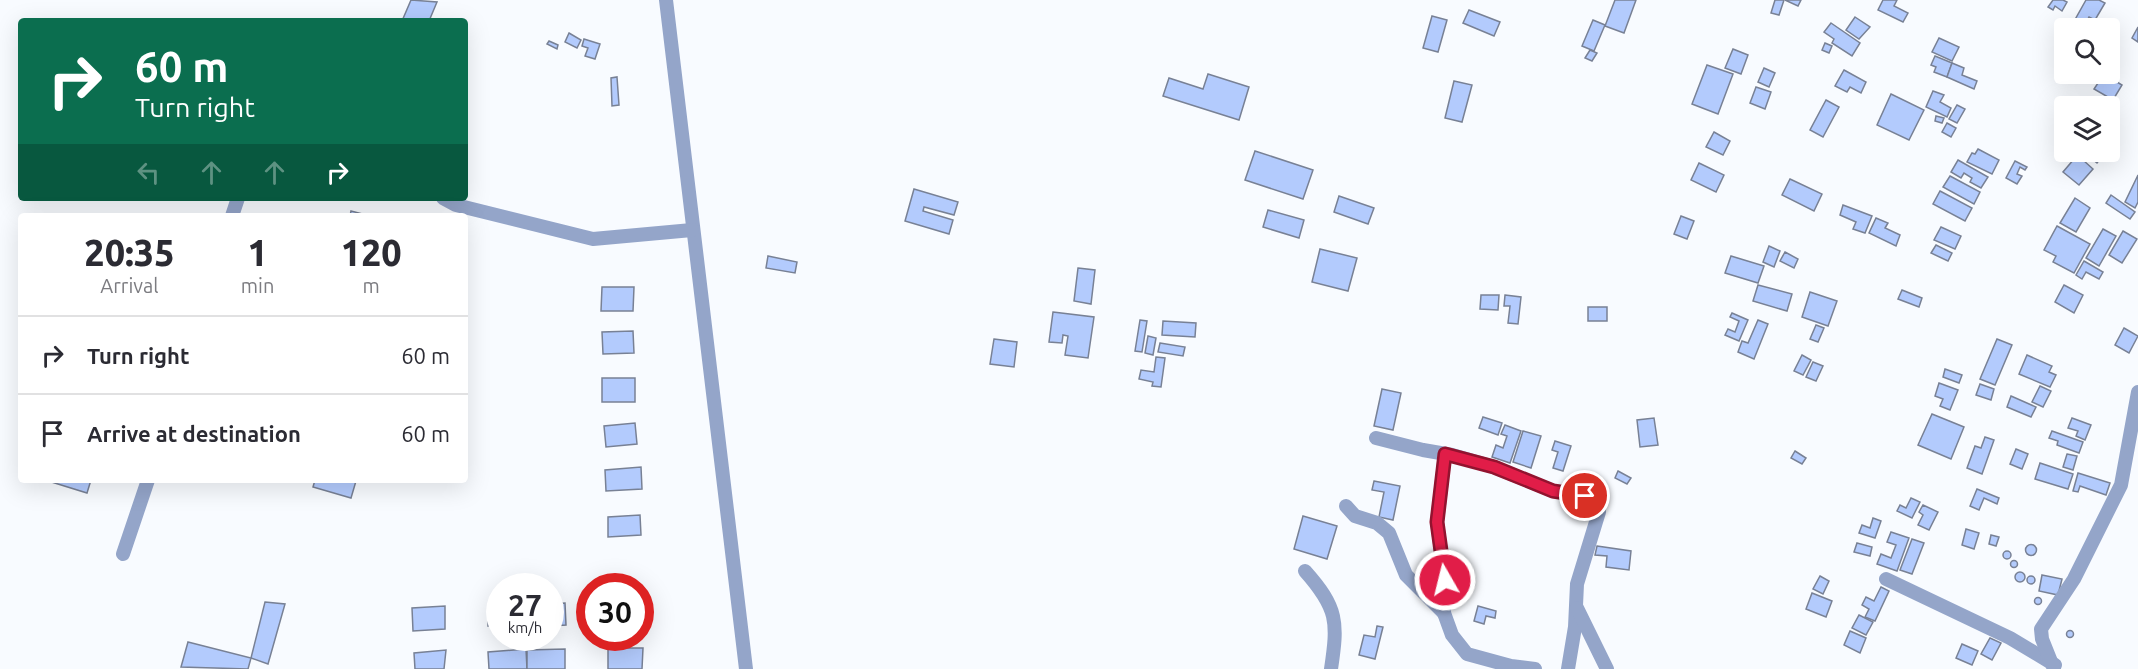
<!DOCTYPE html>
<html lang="en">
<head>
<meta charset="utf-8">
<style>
  body { margin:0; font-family:Ubuntu,sans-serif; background:#f7f7f7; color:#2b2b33; height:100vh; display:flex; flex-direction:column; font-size:22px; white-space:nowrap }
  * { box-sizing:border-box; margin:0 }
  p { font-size:20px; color:#7c7c81 }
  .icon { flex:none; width:33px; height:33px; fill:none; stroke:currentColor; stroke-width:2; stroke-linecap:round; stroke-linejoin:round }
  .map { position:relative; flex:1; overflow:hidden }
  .side { position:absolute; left:18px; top:213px; width:450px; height:270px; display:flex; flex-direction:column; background:#fff; border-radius:6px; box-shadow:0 6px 24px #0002 }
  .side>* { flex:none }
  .top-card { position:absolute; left:18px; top:18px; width:450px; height:183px; border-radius:6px; box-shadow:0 6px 24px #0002; background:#0b6e4f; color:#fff; overflow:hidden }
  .tools { position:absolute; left:2054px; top:18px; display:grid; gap:12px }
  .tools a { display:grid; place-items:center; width:66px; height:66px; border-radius:6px; background:#fff; box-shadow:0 6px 24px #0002; font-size:30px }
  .speed { position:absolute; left:486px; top:573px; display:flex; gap:12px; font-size:30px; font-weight:700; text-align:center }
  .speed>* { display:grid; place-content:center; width:78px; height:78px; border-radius:50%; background:#fff; box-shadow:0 6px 24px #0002; line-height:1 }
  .speed small { font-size:15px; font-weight:400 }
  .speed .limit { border:9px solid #d22; background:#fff; color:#111 }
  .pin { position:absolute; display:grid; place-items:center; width:51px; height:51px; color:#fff; margin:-26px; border:3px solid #fff; border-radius:50%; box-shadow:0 2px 6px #0007 }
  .me { position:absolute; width:66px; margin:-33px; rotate:352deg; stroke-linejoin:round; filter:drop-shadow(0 0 4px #0008) }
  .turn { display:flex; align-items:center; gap:21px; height:126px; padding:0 18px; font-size:27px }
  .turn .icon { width:78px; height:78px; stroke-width:2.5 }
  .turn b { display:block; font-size:42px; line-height:51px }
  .lanes { display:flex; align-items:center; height:57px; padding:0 18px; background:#0003; justify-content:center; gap:30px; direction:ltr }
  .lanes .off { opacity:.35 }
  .eta { display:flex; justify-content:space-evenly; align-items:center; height:102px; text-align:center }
  .eta b { font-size:36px; font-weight:800; line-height:42px }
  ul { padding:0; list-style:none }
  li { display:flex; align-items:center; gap:18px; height:78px; padding:0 18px; border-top:2px solid #e1e1e2 }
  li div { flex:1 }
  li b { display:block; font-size:22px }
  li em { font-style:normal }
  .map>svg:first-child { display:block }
  .building { fill:#b3cbfd; stroke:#788195; stroke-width:1.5 }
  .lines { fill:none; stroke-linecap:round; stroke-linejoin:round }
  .minor { stroke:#94a5c9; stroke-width:14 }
  .route-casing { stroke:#92132f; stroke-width:15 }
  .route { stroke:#e11d48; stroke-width:10 }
</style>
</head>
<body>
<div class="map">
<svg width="2138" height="669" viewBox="0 0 2138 669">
  <rect width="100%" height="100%" fill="#f8fbff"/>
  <g class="building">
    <path d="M 411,0 L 437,2 L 429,21 L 402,21 Z"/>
    <path d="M 1615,0 L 1636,0 L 1624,33 L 1605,26 Z"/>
    <path d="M 1775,0 L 1784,0 L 1779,15 L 1771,13 Z"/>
    <path d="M 1785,0 L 1801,0 L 1798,6 Z"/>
    <path d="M 1883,0 L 1897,0 L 1894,6 L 1908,13 L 1903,22 L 1878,10 Z"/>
    <path d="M 2053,0 L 2063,0 L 2067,2 L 2062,11 L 2055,6 L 2053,10 L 2048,7 Z"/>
    <path d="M 2086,0 L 2099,0 L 2105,3 L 2095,20 L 2089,17 L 2083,28 L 2078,28 L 2072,25 Z"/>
    <path d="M 1469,10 L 1500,22 L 1494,36 L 1463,23 Z"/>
    <path d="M 1432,16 L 1447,20 L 1438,52 L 1423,48 Z"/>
    <path d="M 1855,17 L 1870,27 L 1859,39 L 1846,30 Z"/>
    <path d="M 1593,20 L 1605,25 L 1594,51 L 1582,46 Z"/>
    <path d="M 1831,23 L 1860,43 L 1852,56 L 1832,43 L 1834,39 L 1824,32 Z"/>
    <path d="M 2138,27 L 2138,42 L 2132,38 Z"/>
    <path d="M 569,33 L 581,40 L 577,48 L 565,42 Z"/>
    <path d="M 1939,38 L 1959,47 L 1952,61 L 1932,52 Z"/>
    <path d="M 584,39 L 600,44 L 595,59 L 585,56 L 588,48 L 582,46 Z"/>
    <path d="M 549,41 L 558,45 L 557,49 L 547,44 Z"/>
    <path d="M 1825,43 L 1832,46 L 1829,53 L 1822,50 Z"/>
    <path d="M 1733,49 L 1748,55 L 1741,74 L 1725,68 Z"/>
    <path d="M 1590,50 L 1597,53 L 1592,61 L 1585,58 Z"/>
    <path d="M 1935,56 L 1952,63 L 1947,77 L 1934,72 L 1936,67 L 1931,65 Z"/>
    <path d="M 1952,63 L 1964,68 L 1962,75 L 1977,81 L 1974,89 L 1947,77 Z"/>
    <path d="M 1707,65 L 1733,74 L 1718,114 L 1692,104 Z"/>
    <path d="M 1764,68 L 1775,73 L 1769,87 L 1758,82 Z"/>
    <path d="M 1844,70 L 1866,82 L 1861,93 L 1850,87 L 1847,92 L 1835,86 Z"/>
    <path d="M 1208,74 L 1249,87 L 1239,120 L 1163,96 L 1169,78 L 1203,89 Z"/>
    <path d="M 2104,74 L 2122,85 L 2113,100 L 2094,89 Z"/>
    <path d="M 617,77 L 619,105 L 612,106 L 611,78 Z"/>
    <path d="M 1454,81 L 1472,85 L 1462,122 L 1445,118 Z"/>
    <path d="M 1756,87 L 1771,92 L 1765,109 L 1750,103 Z"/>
    <path d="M 1933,91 L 1944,95 L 1940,102 L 1951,108 L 1947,117 L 1926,107 Z"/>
    <path d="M 1891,94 L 1924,110 L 1909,140 L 1877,125 Z"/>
    <path d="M 1826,100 L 1839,107 L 1823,137 L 1810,130 Z"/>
    <path d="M 1957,105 L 1965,109 L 1957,123 L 1949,119 Z"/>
    <path d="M 1936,116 L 1944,118 L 1942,123 L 1935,121 Z"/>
    <path d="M 1947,123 L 1956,128 L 1951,137 L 1942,132 Z"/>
    <path d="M 1714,132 L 1730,141 L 1723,155 L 1706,147 Z"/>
    <path d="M 1978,149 L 1999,160 L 1992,174 L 1967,162 L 1972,153 L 1975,154 Z"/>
    <path d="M 1255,151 L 1313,170 L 1303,199 L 1245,180 Z"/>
    <path d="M 2080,152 L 2104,154 L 2097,163 L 2087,155 L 2083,160 L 2093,169 L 2079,185 L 2063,172 Z"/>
    <path d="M 1958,160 L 1988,177 L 1981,188 L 1970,182 L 1972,178 L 1964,173 L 1961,178 L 1951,172 Z"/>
    <path d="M 2015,161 L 2027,167 L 2025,170 L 2020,167 L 2017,174 L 2022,176 L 2017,184 L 2006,178 Z"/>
    <path d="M 1699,163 L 1724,175 L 1716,192 L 1691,180 Z"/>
    <path d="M 2138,175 L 2138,202 L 2135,208 L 2125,202 Z"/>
    <path d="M 1950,176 L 1980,192 L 1974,204 L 1943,187 Z"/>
    <path d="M 1790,179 L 1822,194 L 1814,211 L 1782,195 Z"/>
    <path d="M 914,189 L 958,202 L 954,215 L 924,207 L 923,211 L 953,220 L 949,234 L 905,221 Z"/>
    <path d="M 1940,191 L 1972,208 L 1965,221 L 1933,204 Z"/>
    <path d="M 2111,195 L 2135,212 L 2130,219 L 2106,203 Z"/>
    <path d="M 1339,196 L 1374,208 L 1368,224 L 1334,212 Z"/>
    <path d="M 2075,198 L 2090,208 L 2076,232 L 2060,223 Z"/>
    <path d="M 1843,205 L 1872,216 L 1865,233 L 1853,229 L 1856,222 L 1840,215 Z"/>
    <path d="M 1268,210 L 1304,220 L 1299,238 L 1263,227 Z"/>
    <path d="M 351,211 L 370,216 L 350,216 Z"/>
    <path d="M 1681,216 L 1694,221 L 1687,239 L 1674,234 Z"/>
    <path d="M 1876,218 L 1888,223 L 1885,228 L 1900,235 L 1896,246 L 1869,233 Z"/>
    <path d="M 2057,226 L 2090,244 L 2074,273 L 2053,262 L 2056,256 L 2044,250 Z"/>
    <path d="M 1941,227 L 1961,236 L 1955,249 L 1934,240 Z"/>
    <path d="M 2103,229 L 2116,236 L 2099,266 L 2086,258 Z"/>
    <path d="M 2123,231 L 2137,239 L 2122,263 L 2109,255 Z"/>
    <path d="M 1936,245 L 1952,253 L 1948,261 L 1931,253 Z"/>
    <path d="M 1769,246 L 1780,251 L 1774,267 L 1763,262 Z"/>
    <path d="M 1320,249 L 1357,258 L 1348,291 L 1312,282 Z"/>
    <path d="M 1785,252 L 1798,259 L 1794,268 L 1780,261 Z"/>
    <path d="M 768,256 L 797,262 L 795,273 L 766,268 Z"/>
    <path d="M 1731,256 L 1764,266 L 1758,283 L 1725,273 Z"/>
    <path d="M 2084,261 L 2103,272 L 2099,279 L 2086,272 L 2082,279 L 2076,275 Z"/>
    <path d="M 1078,268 L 1095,270 L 1091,304 L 1074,301 Z"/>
    <path d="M 1758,285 L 1792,294 L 1787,311 L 1753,301 Z"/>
    <path d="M 2064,285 L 2083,295 L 2074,313 L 2055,302 Z"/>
    <path d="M 602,287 L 634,287 L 633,311 L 601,311 Z"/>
    <path d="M 1902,290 L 1922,298 L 1919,307 L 1898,299 Z"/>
    <path d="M 1810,292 L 1837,301 L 1828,326 L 1802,317 Z"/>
    <path d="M 1481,295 L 1499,295 L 1498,310 L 1480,309 Z"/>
    <path d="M 1505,295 L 1521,297 L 1518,324 L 1508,323 L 1510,306 L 1504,306 Z"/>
    <rect x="1588" y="307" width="19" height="14"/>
    <path d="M 1053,312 L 1094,317 L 1088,358 L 1065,355 L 1068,336 L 1063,335 L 1062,343 L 1049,342 Z"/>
    <path d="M 1732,313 L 1748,320 L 1739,341 L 1725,335 L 1728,329 L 1735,332 L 1739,321 L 1730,317 Z"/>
    <path d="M 1140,320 L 1147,321 L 1142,352 L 1135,351 Z"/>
    <path d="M 1758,320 L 1768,324 L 1754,359 L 1738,352 L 1742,341 L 1748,343 Z"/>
    <path d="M 1163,321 L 1196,323 L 1195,337 L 1162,335 Z"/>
    <path d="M 1816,325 L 1824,328 L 1818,342 L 1810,339 Z"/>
    <path d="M 2124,328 L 2138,336 L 2129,353 L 2115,345 Z"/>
    <path d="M 633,331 L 634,353 L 603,354 L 602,332 Z"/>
    <path d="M 1148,336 L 1156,338 L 1153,355 L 1145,353 Z"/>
    <path d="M 994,339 L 1017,342 L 1014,367 L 990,364 Z"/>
    <path d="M 1997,339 L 2012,345 L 1995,385 L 1980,379 Z"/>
    <path d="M 1160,343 L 1185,347 L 1183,356 L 1158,352 Z"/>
    <path d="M 1802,355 L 1811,360 L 1803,375 L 1794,371 Z"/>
    <path d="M 2027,355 L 2052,366 L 2049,372 L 2056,375 L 2050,387 L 2019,374 Z"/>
    <path d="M 1156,357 L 1165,358 L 1161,387 L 1152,386 L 1153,382 L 1139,379 L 1141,370 L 1154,372 Z"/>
    <path d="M 1813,362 L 1823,366 L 1816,381 L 1806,377 Z"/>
    <path d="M 1945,369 L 1962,375 L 1959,383 L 1943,377 Z"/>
    <rect x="602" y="378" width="33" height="24"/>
    <path d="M 1939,383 L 1958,390 L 1950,410 L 1940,406 L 1943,399 L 1935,396 Z"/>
    <path d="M 1980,384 L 1994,389 L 1991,400 L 1976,395 Z"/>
    <path d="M 2040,386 L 2051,391 L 2043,407 L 2032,402 Z"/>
    <path d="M 1382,389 L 1401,393 L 1393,430 L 1374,426 Z"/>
    <path d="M 2011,396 L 2036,407 L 2031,417 L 2007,407 Z"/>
    <path d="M 1932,414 L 1964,427 L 1951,459 L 1918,445 Z"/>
    <path d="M 1483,417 L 1502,423 L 1498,435 L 1479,428 Z"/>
    <path d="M 1654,418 L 1658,445 L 1640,447 L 1637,420 Z"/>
    <path d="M 2072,418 L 2091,425 L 2085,440 L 2076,436 L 2078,431 L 2068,428 Z"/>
    <path d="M 635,423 L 637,444 L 606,447 L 604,426 Z"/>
    <path d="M 1505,425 L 1521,431 L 1510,463 L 1492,457 L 1496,445 L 1503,448 L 1507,436 L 1501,434 Z"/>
    <path d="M 1523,431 L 1541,436 L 1531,468 L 1513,462 Z"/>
    <path d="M 2052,431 L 2083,442 L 2079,453 L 2057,445 L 2058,441 L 2049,438 Z"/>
    <path d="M 1985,437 L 1994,440 L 1982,474 L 1967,468 L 1975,446 L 1981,448 Z"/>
    <path d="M 1555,441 L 1571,446 L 1563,471 L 1553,468 L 1558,452 L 1552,450 Z"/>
    <path d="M 2016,449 L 2028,454 L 2022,469 L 2010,464 Z"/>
    <path d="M 1795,451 L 1806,458 L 1802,464 L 1791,458 Z"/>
    <path d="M 2067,454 L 2077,456 L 2073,470 L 2063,467 Z"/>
    <path d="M 2040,463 L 2073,474 L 2068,489 L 2035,479 Z"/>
    <path d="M 641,467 L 642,489 L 606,491 L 605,470 Z"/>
    <path d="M 1618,471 L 1631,478 L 1627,484 L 1615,478 Z"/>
    <path d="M 2078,473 L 2110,483 L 2106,495 L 2080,486 L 2078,492 L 2073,491 Z"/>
    <path d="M 45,480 L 91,480 L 87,493 Z"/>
    <path d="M 315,480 L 353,480 L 356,481 L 351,498 L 313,487 Z"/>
    <path d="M 1374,481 L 1400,486 L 1393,520 L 1379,517 L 1384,492 L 1372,490 Z"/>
    <path d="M 1977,489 L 1999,498 L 1997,504 L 1984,498 L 1979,510 L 1970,506 Z"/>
    <path d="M 1911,498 L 1920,502 L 1912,518 L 1897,511 L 1900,505 L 1906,508 Z"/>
    <path d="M 1923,505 L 1938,512 L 1929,530 L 1918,525 L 1923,515 L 1919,512 Z"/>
    <path d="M 640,515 L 641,535 L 608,537 L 608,517 Z"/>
    <path d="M 1303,516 L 1337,526 L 1327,559 L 1294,549 Z"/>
    <path d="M 1873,518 L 1881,521 L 1875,538 L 1859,533 L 1862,525 L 1870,528 Z"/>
    <path d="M 1966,529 L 1979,533 L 1974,549 L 1962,545 Z"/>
    <path d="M 1891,532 L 1909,538 L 1897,571 L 1877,564 L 1881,554 L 1891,558 L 1896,545 L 1887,542 Z"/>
    <path d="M 1991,535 L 1999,537 L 1996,546 L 1989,544 Z"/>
    <path d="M 1912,539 L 1924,543 L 1912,574 L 1900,570 Z"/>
    <path d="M 1857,543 L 1872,547 L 1870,556 L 1854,552 Z"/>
    <circle cx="2031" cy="550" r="5.5"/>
    <path d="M 1597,546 L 1631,551 L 1629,570 L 1606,567 L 1607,556 L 1595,555 Z"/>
    <circle cx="2007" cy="555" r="4"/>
    <circle cx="2014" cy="564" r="3.5"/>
    <circle cx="2020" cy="577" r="5"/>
    <path d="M 2042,575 L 2062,579 L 2058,595 L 2039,591 Z"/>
    <path d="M 1820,576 L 1829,581 L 1823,594 L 1813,589 Z"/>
    <circle cx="2031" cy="580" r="4"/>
    <path d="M 1881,587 L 1889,591 L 1875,621 L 1865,617 L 1869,609 L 1862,605 L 1866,597 L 1874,601 Z"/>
    <path d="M 1812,593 L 1832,601 L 1826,617 L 1806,609 Z"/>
    <circle cx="2038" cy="601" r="3.5"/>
    <path d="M 265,602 L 285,604 L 268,664 L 251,658 Z"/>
    <path d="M 565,603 L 566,625 L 550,626 L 550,604 Z"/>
    <path d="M 489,604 L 500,604 L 500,626 L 488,626 Z"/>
    <path d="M 445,606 L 445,629 L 413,631 L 412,608 Z"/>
    <path d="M 1478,606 L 1496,611 L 1495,618 L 1486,616 L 1484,624 L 1474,621 Z"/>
    <path d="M 1859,615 L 1873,622 L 1866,635 L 1852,628 Z"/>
    <path d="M 1377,626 L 1383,627 L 1375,659 L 1359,655 L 1364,635 L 1375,637 Z"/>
    <circle cx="2070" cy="634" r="3.5"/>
    <path d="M 1850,631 L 1866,638 L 1860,653 L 1844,645 Z"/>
    <path d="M 1990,638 L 2001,643 L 1992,660 L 1981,654 Z"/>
    <path d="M 188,642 L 251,658 L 248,669 L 181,667 Z"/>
    <path d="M 1962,644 L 1978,651 L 1972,665 L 1956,658 Z"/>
    <path d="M 608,648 L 643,648 L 642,669 L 608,669 Z"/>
    <path d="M 526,649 L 527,669 L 489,669 L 488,652 Z"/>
    <path d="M 565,649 L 565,669 L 527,669 L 527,650 Z"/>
    <path d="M 446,650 L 444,669 L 415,669 L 414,653 Z"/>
  </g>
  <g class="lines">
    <g class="minor">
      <path d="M 666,0 L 746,669"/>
      <path d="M 443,198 L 456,205 L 593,239 L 692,230"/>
      <path d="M 232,216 L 238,198"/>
      <path d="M 1376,438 L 1423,450 L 1452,455 L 1494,467 L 1553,491 L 1585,496 L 1599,512 L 1577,584 L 1575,627 L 1568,669"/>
      <path d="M 1445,454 L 1437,522 L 1445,581 L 1444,613 L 1452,635 L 1467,654 L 1511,666 L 1535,669"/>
      <path d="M 1346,506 L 1355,516 L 1377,523 L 1389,533 L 1406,575 L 1444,613"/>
      <path d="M 123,554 L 148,480"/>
      <path d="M 1305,571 C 1338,608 1338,622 1331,669"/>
      <path d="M 1886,579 L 2010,638 L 2055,665"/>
      <path d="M 1577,608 L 1607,669"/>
      <path d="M 2054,669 L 2042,639 L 2041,629 L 2074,579 L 2121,485 L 2138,392"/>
    </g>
  </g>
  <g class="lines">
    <g class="route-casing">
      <path id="route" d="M 1445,580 L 1437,522 L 1445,454 L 1494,467 L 1553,491 L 1585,496"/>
    </g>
    <use href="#route" class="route"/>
  </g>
</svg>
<div class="tools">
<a><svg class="icon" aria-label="search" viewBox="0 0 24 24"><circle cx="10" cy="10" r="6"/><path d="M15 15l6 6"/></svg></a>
<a><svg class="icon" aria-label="layers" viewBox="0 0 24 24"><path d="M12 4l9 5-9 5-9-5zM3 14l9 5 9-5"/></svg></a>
</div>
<div class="speed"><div>27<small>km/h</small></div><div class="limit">30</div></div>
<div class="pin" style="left:1585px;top:496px;background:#d93025"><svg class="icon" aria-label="arrive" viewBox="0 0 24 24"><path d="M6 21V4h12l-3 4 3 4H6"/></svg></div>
<svg class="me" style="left:1445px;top:580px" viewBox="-20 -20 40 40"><circle r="17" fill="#e11d48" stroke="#fff" stroke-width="3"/><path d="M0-11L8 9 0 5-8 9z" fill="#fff"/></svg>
<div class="top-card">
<div class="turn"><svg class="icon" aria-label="right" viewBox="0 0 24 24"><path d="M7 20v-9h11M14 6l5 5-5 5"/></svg><div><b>60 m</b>Turn right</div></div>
<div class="lanes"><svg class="icon off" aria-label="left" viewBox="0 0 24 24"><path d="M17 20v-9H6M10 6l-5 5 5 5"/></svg><svg class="icon off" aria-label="ahead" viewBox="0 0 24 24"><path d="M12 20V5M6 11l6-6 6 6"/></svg><svg class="icon off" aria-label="ahead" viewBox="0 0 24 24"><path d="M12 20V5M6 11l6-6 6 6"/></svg><svg class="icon" aria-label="right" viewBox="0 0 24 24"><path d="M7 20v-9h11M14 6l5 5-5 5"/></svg></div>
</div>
<section class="side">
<div class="eta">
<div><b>20:35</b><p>Arrival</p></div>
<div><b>1</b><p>min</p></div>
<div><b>120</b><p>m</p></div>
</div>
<ul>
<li><svg class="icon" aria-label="right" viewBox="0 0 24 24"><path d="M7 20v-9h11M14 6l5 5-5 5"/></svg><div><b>Turn right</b></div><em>60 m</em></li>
<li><svg class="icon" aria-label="arrive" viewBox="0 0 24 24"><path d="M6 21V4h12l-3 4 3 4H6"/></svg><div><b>Arrive at destination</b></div><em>60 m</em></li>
</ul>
</section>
</div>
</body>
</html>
